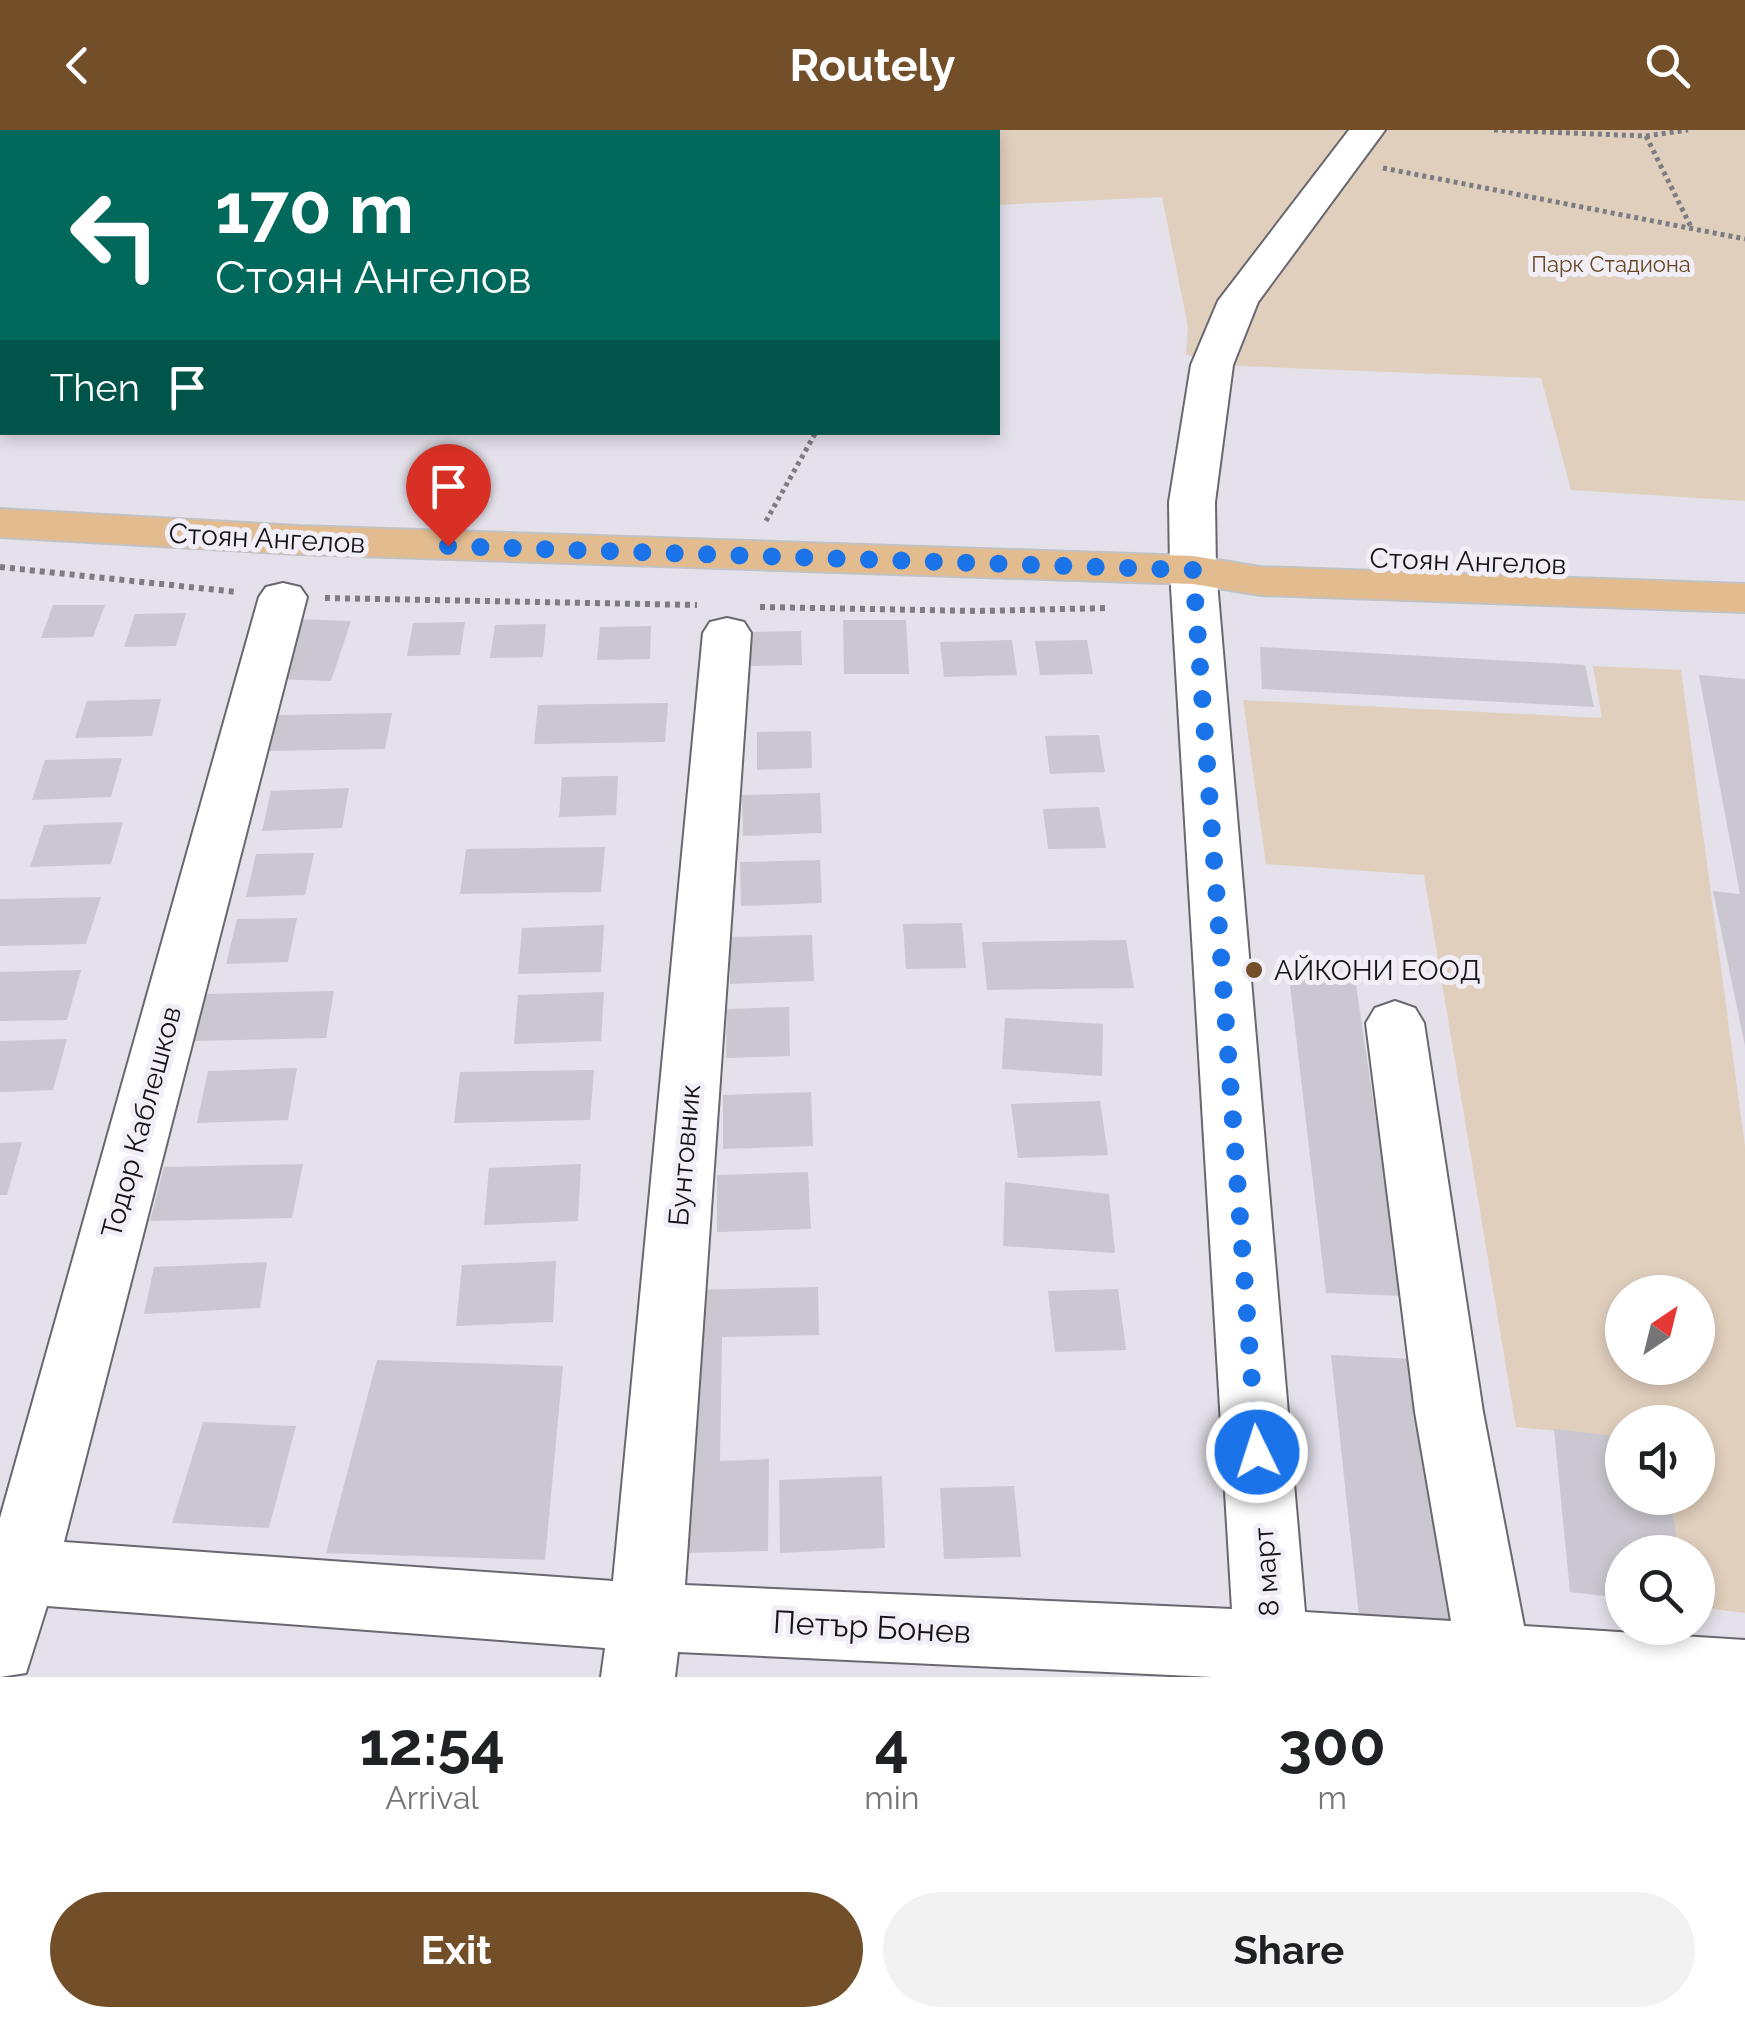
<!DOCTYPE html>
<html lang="en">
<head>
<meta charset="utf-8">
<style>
  body { margin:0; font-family:Raleway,sans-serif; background:#f2f2f2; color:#202124; height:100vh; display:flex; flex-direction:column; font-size:38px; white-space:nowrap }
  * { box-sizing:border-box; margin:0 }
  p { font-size:32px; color:#757577 }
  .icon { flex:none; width:55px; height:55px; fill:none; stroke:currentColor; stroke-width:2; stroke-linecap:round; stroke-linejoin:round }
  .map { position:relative; height:1547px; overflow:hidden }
  .panel { display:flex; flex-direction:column; background:#fff; flex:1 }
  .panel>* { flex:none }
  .guide { position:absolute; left:0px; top:0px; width:1000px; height:305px; box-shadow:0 5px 15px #0003; background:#00695c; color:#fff; overflow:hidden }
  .needle { width:65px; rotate:35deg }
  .tools { position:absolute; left:1605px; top:1145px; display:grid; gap:20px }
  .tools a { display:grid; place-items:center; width:110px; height:110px; border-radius:50%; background:#fff; box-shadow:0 5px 15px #0003; font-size:50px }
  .pin { position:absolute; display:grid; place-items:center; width:85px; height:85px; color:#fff; margin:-102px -42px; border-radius:50% 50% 50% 0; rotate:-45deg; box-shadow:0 0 10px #0007 }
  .pin .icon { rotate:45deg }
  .me { position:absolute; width:110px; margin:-55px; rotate:356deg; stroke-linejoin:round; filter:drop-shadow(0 0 8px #0008) }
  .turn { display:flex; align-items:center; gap:35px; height:210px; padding:0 50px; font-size:45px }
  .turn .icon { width:130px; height:130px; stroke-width:2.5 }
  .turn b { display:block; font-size:70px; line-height:85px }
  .then { display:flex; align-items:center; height:95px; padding:0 50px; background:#0003; gap:20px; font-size:38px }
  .eta { display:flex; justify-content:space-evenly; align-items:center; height:170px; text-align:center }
  .eta b { font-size:60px; font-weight:700; line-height:70px }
  .primary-button { display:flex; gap:20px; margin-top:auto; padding:20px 50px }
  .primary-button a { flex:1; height:115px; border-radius:60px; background:#724f28; color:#fff; font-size:40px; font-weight:700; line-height:115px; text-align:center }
  .primary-button a+a { background:#f2f2f2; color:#202124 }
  header { display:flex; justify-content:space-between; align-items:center; height:130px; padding:0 50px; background:#724f28; color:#fff; font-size:45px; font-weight:700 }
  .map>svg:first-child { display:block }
  .green { fill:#e1cfbd; fill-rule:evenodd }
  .building { fill:#cac7d0 }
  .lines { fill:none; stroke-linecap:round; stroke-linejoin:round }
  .minor-casing { stroke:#69676f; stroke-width:4 }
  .major-casing { stroke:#c2c2c3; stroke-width:4 }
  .path-far1 { stroke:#7e7c83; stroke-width:5; stroke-dasharray:4 4; stroke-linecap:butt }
  .path { stroke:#7e7c83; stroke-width:6; stroke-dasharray:5 5; stroke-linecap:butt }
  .minor { fill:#fff; fill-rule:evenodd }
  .major { fill:#e2bb8f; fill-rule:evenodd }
  .route { stroke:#1a73e8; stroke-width:18; stroke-dasharray:0 32.4 }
  .poi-dot { fill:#724f28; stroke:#f1eef8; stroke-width:4 }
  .labels { text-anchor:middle; stroke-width:10; stroke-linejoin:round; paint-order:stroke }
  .far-park-label { font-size:22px; fill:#694721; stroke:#f1eef8 }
  .street-label { font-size:28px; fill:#151518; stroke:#f1eef8 }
  .poi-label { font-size:28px; fill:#151518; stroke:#f1eef8; text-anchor:start }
  .near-street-label { font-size:32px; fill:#151518; stroke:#f1eef8 }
</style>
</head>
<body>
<header><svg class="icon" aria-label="back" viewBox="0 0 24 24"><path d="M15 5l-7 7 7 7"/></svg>Routely<svg class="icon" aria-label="search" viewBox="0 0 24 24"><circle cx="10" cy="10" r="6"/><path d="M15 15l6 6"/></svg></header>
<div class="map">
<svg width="1745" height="1547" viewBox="0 0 1745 1547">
  <rect width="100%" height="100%" fill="#e4e1eb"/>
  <g class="green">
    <path d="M 995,0 L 1745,0 L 1745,371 L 1571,360 L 1541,248 L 1212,235 L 1186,224 L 1188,197 L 1162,67 L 998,75 Z"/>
    <path d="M 1593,536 L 1681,540 L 1745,1017 L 1745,1483 L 1698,1477 L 1698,1422 L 1679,1422 L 1671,1368 L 1698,1368 L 1698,1292 L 1622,1292 L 1622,1307 L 1516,1297 L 1424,745 L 1266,734 L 1243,570 L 1602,588 ZM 1622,1162 L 1698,1162 L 1698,1238 L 1622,1238 Z"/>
  </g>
  <g class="building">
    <path d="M 53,475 L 105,475 L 93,507 L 41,508 Z"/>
    <path d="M 186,483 L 176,516 L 124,517 L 135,484 Z"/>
    <path d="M 295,489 L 351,491 L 331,551 L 273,549 Z"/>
    <path d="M 843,490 L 906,490 L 909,544 L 844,544 Z"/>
    <path d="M 465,492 L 460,525 L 407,526 L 413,493 Z"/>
    <path d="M 546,494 L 543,527 L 490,528 L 495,495 Z"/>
    <path d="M 651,496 L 650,529 L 597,530 L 600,497 Z"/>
    <path d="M 801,501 L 802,535 L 749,536 L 749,502 Z"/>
    <path d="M 1012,510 L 1017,545 L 944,547 L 940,512 Z"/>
    <path d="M 1087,510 L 1093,544 L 1040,545 L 1035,511 Z"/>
    <path d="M 1260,517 L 1585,535 L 1594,577 L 1262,559 Z"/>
    <path d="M 1699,545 L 1745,549 L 1745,916 L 1713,761 L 1740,764 Z"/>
    <path d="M 161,569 L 152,606 L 75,608 L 87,571 Z"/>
    <path d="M 668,573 L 665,612 L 534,614 L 538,575 Z"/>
    <path d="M 392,583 L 385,619 L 269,621 L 278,585 Z"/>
    <path d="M 811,601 L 812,638 L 757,640 L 757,602 Z"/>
    <path d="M 1099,605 L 1105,642 L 1050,644 L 1045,606 Z"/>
    <path d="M 122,628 L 111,667 L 32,670 L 45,630 Z"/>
    <path d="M 618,646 L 616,685 L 559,687 L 562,647 Z"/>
    <path d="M 349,658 L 342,698 L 262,701 L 271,661 Z"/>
    <path d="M 820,663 L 822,703 L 743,706 L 742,665 Z"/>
    <path d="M 1099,677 L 1106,718 L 1048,719 L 1043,679 Z"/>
    <path d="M 123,692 L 111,734 L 30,737 L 44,695 Z"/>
    <path d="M 605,717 L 601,762 L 460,764 L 466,719 Z"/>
    <path d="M 314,723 L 305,765 L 246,767 L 256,724 Z"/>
    <path d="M 820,730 L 822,773 L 741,776 L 740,732 Z"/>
    <path d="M 101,767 L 86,814 L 0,816 L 0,769 Z"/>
    <path d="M 297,788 L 288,832 L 226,834 L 237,789 Z"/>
    <path d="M 962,793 L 966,838 L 906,839 L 903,794 Z"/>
    <path d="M 604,795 L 601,842 L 518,844 L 522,798 Z"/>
    <path d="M 812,805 L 814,851 L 730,854 L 730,807 Z"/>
    <path d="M 1126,810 L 1134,858 L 987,860 L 982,812 Z"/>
    <path d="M 81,840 L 67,890 L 0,891 L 0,842 Z"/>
    <path d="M 1289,846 L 1355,848 L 1402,1166 L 1326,1163 Z"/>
    <path d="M 334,861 L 326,908 L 194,911 L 205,864 Z"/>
    <path d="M 604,862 L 601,911 L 514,914 L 518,865 Z"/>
    <path d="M 789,877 L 790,926 L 726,928 L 727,879 Z"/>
    <path d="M 1005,888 L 1103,894 L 1102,946 L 1002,939 Z"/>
    <path d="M 67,909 L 53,960 L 0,962 L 0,911 Z"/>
    <path d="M 297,938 L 288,990 L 197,993 L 208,941 Z"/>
    <path d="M 594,940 L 590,990 L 454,993 L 460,942 Z"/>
    <path d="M 811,962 L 813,1016 L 723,1019 L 723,965 Z"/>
    <path d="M 1100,971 L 1108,1025 L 1018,1028 L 1011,974 Z"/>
    <path d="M 22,1012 L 7,1065 L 0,1065 L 0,1013 Z"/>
    <path d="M 303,1034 L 292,1088 L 150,1091 L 164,1037 Z"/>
    <path d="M 581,1034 L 578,1091 L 484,1095 L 489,1038 Z"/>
    <path d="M 808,1042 L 811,1099 L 717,1102 L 717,1045 Z"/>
    <path d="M 1005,1052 L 1109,1064 L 1115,1123 L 1003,1116 Z"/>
    <path d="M 556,1131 L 553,1192 L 456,1196 L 462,1135 Z"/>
    <path d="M 267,1132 L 260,1178 L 144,1184 L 154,1137 Z"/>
    <path d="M 818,1157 L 819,1205 L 722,1207 L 720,1331 L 769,1329 L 768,1421 L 682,1423 L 690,1160 Z"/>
    <path d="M 1118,1159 L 1126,1220 L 1055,1222 L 1048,1161 Z"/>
    <path d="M 1331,1225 L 1414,1229 L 1455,1510 L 1361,1505 Z"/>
    <path d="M 377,1230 L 563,1236 L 545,1430 L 326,1423 Z"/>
    <path d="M 203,1292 L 296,1296 L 269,1398 L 172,1393 Z"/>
    <path d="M 1554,1299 L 1622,1307 L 1622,1368 L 1671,1368 L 1679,1422 L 1622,1422 L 1622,1468 L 1570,1462 Z"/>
    <path d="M 882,1346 L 885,1418 L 780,1423 L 779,1350 Z"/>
    <path d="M 1014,1356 L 1021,1427 L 944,1429 L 940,1358 Z"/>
  </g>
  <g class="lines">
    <g class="minor-casing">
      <g id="minor">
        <path d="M 9,0 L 48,0 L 49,2 L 11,2 Z"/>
        <path d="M 1349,0 L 1385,0 L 1258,172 L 1233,235 L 1215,372 L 1216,440 L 1305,1482 L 1451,1491 L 1415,1282 L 1366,893 L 1375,878 L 1395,871 L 1415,878 L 1424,893 L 1483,1282 L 1524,1496 L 1745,1510 L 1745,1547 L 1213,1547 L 678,1522 L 675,1547 L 601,1547 L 605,1518 L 47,1476 L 26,1543 L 0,1547 L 0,1388 L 259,467 L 266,457 L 283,453 L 300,457 L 307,467 L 64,1412 L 613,1451 L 703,503 L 710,492 L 727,488 L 744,492 L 751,503 L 685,1455 L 1232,1479 L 1170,440 L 1169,372 L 1191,235 L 1218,171 Z"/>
        <path d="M 2,123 L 2,147 L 0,148 L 0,124 Z"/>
      </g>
    </g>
    <g class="major-casing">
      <path id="major" d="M 0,379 L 299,396 L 1193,426 L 1260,437 L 1745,454 L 1745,482 L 1260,465 L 1193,454 L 299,424 L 0,407 Z"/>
    </g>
    <g class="path-far1">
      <path d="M 1494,0 L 1646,6 L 1688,0"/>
      <path d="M 1646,6 L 1691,97"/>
      <path d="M 1383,38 L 1745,109"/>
      <path d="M 766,391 L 816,302"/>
    </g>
    <g class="path">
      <path d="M 0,437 L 237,462"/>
      <path d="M 325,468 L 697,475"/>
      <path d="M 760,477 L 979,481 L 1107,478"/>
    </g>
    <use href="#minor" class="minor"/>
    <use href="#major" class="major"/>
  </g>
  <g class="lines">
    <path class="route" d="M 448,416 L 1193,440 L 1257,1322"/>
  </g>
  <circle class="poi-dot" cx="1254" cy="840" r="10"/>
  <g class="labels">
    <g class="far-park-label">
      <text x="1611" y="142">Парк Стадиона</text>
    </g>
    <g class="street-label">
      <text transform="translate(267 408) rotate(3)" y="10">Стоян Ангелов</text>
      <text transform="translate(1468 431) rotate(2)" y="10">Стоян Ангелов</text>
      <text transform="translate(141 992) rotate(-75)" y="10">Тодор Каблешков</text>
      <text transform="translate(684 1025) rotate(-85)" y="10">Бунтовник</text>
      <text transform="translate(1266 1442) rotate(-94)" y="10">8 март</text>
    </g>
    <g class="poi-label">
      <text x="1274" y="850">АЙКОНИ ЕООД</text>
    </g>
    <g class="near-street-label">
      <text transform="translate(872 1497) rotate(3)" y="11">Петър Бонев</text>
    </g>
  </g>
</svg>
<div class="tools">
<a><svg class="needle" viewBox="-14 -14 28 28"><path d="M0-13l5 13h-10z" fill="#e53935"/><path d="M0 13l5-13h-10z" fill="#757577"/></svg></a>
<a><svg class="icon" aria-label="sound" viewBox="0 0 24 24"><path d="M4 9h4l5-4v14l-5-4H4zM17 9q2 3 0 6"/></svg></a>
<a><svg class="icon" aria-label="search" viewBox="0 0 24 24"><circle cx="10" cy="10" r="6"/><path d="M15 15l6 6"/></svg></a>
</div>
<div class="pin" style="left:448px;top:416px;background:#d93025"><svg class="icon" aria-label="arrive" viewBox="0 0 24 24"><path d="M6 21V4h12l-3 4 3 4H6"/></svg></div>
<svg class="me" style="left:1257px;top:1322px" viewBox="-20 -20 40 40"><circle r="17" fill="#1a73e8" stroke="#fff" stroke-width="3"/><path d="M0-11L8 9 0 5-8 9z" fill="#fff"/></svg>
<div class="guide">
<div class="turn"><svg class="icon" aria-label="left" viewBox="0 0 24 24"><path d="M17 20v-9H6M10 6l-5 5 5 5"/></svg><div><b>170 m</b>Стоян Ангелов</div></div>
<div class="then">Then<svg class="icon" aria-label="arrive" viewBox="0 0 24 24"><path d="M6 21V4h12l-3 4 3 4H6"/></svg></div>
</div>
</div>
<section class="panel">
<div class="eta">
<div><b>12:54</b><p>Arrival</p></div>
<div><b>4</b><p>min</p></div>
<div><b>300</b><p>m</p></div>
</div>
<div class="primary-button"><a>Exit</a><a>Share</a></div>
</section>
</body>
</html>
